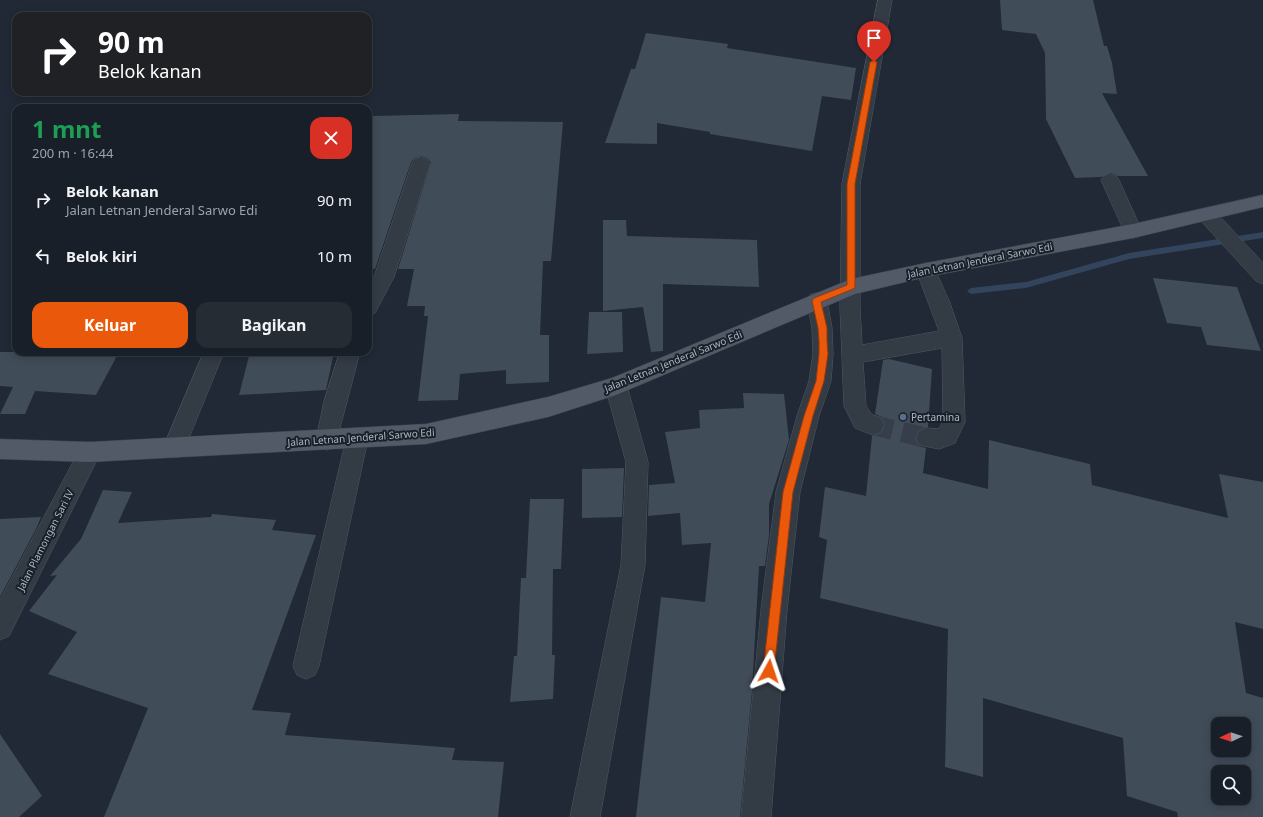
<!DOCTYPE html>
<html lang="id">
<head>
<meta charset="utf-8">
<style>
  body { margin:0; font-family:"Noto Sans",sans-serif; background:#252c34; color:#f1f3f6; height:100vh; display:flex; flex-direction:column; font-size:15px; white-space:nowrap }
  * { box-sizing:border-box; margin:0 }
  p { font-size:13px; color:#9fa2a8 }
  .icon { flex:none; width:22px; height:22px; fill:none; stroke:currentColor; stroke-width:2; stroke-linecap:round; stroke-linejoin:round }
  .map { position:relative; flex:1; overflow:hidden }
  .sheet { position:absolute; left:12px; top:104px; width:360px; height:252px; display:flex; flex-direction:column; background:#181f28; border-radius:12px; box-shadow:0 2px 10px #0003,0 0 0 1px #363d45 }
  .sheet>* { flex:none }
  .top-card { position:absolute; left:12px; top:12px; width:360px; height:84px; border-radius:12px; box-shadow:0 2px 10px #0003,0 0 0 1px #363d45; background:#202124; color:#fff; overflow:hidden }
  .needle { width:26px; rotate:266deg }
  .fabs { position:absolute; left:1211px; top:717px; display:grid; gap:8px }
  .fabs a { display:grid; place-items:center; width:40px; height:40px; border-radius:8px; background:#181f28; box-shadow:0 2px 10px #0003,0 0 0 1px #363d45; font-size:20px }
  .pin { position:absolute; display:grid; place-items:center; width:34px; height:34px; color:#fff; margin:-41px -17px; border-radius:50% 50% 50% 0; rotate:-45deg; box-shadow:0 0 4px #0007 }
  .pin .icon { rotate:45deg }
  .me { position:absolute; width:44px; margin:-22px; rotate:5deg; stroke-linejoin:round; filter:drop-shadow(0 0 3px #0008) }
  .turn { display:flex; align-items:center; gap:14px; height:84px; padding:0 20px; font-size:18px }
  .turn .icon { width:52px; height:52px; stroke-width:2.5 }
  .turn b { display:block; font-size:28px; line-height:34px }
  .round { display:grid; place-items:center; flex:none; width:42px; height:42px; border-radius:12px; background:#252c34 }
  .head { display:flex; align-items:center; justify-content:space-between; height:68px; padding:0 20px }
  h1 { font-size:24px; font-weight:700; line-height:30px; color:#1e9e55 }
  .action { display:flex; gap:8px; margin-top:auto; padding:8px 20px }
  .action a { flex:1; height:46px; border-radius:12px; background:#ea580c; color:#fff; font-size:16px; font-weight:700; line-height:46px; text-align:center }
  .action a+a { background:#252c34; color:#f1f3f6 }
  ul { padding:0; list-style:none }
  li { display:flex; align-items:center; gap:12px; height:56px; padding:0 20px }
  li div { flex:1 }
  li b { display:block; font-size:15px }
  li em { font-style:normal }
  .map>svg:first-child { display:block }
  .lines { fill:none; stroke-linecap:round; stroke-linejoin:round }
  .stream { fill:#33455c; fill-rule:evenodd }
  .building { fill:#414c59; fill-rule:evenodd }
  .minor-tunnel { stroke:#353e4a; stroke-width:20; stroke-dasharray:20 10; stroke-linecap:butt }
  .minor-casing { stroke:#505963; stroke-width:1 }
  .major-casing { stroke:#3c444f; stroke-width:1 }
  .minor { fill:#333b45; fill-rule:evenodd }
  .major { fill:#515a66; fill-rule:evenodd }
  .route { fill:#ea580c; stroke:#983908 }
  .service-dot { fill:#5c6f8a; stroke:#19202a; stroke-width:1.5 }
  .labels { text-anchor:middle; stroke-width:4; stroke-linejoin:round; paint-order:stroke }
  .street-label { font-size:10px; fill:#adb6c2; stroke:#19202a }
  .poi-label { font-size:10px; fill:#adb6c2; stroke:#19202a; text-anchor:start }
</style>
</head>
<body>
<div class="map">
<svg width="1263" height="817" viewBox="0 0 1263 817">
  <rect width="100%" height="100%" fill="#202935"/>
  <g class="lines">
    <path class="stream" d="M 1263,232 L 1263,238 L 1129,259 L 1026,288 L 971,294 L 967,291 L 971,288 L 1026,282 L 1129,253 Z"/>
  </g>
  <g class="building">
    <path d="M 1000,0 L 1093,0 L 1104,46 L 1107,46 L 1112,63 L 1117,94 L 1102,93 L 1148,176 L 1118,176 L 1110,173 L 1101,177 L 1075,178 L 1046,119 L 1045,53 L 1036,34 L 1002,30 Z"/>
    <path d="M 646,33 L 728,44 L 727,48 L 856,68 L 851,100 L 822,96 L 812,151 L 710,134 L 710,132 L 657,123 L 657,144 L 605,143 L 631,69 L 635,69 Z"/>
    <path d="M 459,114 L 458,121 L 563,122 L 551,261 L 543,261 L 540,335 L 549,335 L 549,382 L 506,384 L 506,370 L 460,374 L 458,400 L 418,401 L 428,316 L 424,316 L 425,306 L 407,306 L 414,269 L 398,269 L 431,162 L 427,158 L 421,156 L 415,158 L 411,162 L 375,269 L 368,269 L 368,127 L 372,116 Z"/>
    <path d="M 603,220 L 626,220 L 627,236 L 757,240 L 759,287 L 663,284 L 663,351 L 651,352 L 643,307 L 603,311 Z"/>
    <path d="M 1153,278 L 1237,287 L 1261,351 L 1207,345 L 1201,327 L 1167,323 Z"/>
    <path d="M 589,312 L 622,312 L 623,352 L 587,354 Z"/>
    <path d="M 0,352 L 119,352 L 96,395 L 35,391 L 25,414 L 0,414 L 13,387 L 0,386 Z"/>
    <path d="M 250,352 L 334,352 L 326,390 L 239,395 Z"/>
    <path d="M 889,359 L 932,369 L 928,427 L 918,430 L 915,437 L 918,446 L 926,448 L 923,473 L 988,489 L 989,440 L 1090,464 L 1092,485 L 1228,518 L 1219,474 L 1263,482 L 1263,629 L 1235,622 L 1246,693 L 1263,698 L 1263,817 L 1178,817 L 1177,812 L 1127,796 L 1123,738 L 983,698 L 983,777 L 945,767 L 948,629 L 820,598 L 827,540 L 819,537 L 825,487 L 866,496 L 872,436 L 882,433 L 885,426 L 882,417 L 875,414 L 883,360 ZM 1218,724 L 1244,724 L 1244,750 L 1218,750 ZM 1218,772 L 1244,772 L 1244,798 L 1218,798 Z"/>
    <path d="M 743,393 L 784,394 L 789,440 L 769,504 L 769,535 L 765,566 L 759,566 L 752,691 L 740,817 L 636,817 L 661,597 L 705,602 L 711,543 L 682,545 L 680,513 L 648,516 L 649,485 L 675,483 L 665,432 L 700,428 L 699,410 L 744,408 Z"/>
    <path d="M 624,468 L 622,517 L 582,518 L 582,469 Z"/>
    <path d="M 103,490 L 132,492 L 118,523 L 211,517 L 212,514 L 276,520 L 272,530 L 316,535 L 252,710 L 291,713 L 285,735 L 455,748 L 452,760 L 504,762 L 498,817 L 104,817 L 148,708 L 48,674 L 77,632 L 29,611 L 57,575 L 50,576 L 81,539 Z"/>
    <path d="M 530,499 L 564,499 L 561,569 L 553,569 L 552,655 L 555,655 L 553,699 L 510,702 L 514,656 L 517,656 L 521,578 L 526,578 Z"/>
    <path d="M 41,517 L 37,527 L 0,597 L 0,519 Z"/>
    <path d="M 0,734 L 42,796 L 19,817 L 0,817 Z"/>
  </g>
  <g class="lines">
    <path class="minor-tunnel" d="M 873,425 L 927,438"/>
    <g class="minor-casing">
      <g id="minor">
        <path d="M 878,0 L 892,0 L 860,184 L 860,307 L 862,345 L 939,331 L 916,270 L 919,265 L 926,263 L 933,265 L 950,303 L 962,338 L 965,422 L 955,443 L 939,449 L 919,445 L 916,438 L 919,431 L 927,428 L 939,429 L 943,421 L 942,348 L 863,362 L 866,406 L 871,414 L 881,418 L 884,425 L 881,432 L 873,435 L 855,428 L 844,406 L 840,307 L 842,184 Z"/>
        <path d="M 421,157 L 427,159 L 430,163 L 394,277 L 375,313 L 368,315 L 368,288 L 374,277 L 412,163 L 415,159 Z"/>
        <path d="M 1110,174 L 1116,176 L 1119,180 L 1142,231 L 1140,236 L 1133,238 L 1126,236 L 1124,231 L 1101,180 L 1104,176 Z"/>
        <path d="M 1207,208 L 1214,210 L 1263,263 L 1263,284 L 1256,281 L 1200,220 L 1198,215 L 1200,210 Z"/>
        <path d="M 817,293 L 824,295 L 827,301 L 832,328 L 833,354 L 831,381 L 819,416 L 800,492 L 787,610 L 771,817 L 741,817 L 761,610 L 776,492 L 797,416 L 809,381 L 813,354 L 812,328 L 807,301 L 810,295 Z"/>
        <path d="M 204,352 L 224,352 L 182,455 L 174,458 L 166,455 L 163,448 Z"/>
        <path d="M 340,352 L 360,352 L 335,447 L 327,450 L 319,447 L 316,440 L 324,401 Z"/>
        <path d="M 616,377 L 624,380 L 627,386 L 648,462 L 645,565 L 600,817 L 570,817 L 621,565 L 626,462 L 605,386 L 608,380 Z"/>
        <path d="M 357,429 L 365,432 L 368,439 L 319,666 L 315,675 L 306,679 L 297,675 L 293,666 L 346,439 L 349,432 Z"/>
        <path d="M 90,442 L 98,445 L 101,452 L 9,636 L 0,640 L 0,600 L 82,445 Z"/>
      </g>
    </g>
    <g class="major-casing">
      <path id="major" d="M 1263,195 L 1263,207 L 1133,238 L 926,277 L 855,294 L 616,395 L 548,417 L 426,444 L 90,462 L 0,459 L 0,439 L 90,442 L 426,424 L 548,397 L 612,378 L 851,279 L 926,263 L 1133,224 Z"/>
    </g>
    <use href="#minor" class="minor"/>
    <use href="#major" class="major"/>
  </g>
  <path class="route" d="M 874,60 L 877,62 L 855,184 L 855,287 L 853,289 L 821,302 L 827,328 L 827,341 L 828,354 L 824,381 L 813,416 L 793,492 L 774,671 L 773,675 L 769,676 L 765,675 L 763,671 L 783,492 L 804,416 L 816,381 L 819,354 L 819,341 L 818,328 L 812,301 L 814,298 L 847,285 L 847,184 L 870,62 Z"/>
  <circle class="service-dot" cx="903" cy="417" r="4"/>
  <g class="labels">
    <g class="street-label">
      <text transform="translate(980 260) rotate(-11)" y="4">Jalan Letnan Jenderal Sarwo Edi</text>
      <text transform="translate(673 361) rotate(-22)" y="4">Jalan Letnan Jenderal Sarwo Edi</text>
      <text transform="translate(361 437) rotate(-4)" y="4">Jalan Letnan Jenderal Sarwo Edi</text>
      <text transform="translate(45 540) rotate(-63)" y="4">Jalan Plamongan Sari IV</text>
    </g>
    <g class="poi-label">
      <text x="911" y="421">Pertamina</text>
    </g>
  </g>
</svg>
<div class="fabs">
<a><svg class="needle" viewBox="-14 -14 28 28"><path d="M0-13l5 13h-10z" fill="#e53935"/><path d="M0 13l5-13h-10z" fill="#9fa2a8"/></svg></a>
<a><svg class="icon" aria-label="search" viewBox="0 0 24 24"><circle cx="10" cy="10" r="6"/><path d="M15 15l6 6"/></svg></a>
</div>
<div class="pin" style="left:874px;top:62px;background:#d93025"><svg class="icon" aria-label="arrive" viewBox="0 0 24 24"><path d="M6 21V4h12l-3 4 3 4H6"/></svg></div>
<svg class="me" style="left:769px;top:671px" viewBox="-20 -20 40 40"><path d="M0-17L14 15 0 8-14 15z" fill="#ea580c" stroke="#fff" stroke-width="4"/></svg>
<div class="top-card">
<div class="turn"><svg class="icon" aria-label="right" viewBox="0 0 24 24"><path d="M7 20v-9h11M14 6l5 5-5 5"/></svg><div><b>90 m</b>Belok kanan</div></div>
</div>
<section class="sheet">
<div class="head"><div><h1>1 mnt</h1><p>200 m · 16:44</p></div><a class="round" style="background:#d93025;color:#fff"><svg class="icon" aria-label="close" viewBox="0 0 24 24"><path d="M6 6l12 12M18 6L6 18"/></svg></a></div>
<ul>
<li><svg class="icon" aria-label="right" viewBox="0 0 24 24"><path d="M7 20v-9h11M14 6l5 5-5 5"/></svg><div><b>Belok kanan</b><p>Jalan Letnan Jenderal Sarwo Edi</p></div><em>90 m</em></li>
<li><svg class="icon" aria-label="left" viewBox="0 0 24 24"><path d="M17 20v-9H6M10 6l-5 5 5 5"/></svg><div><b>Belok kiri</b></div><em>10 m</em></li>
</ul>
<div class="action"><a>Keluar</a><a>Bagikan</a></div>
</section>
</div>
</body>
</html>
